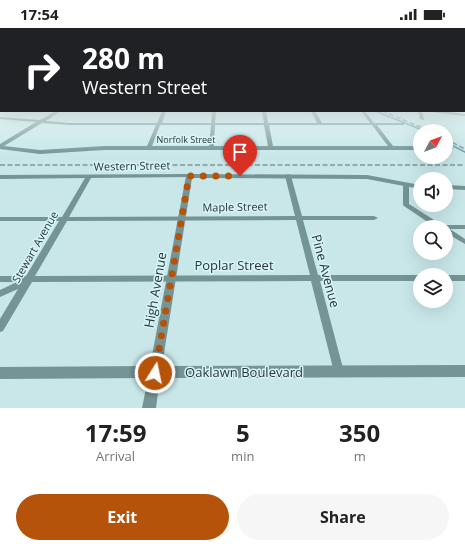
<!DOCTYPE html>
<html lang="en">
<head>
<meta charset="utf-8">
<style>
  body { margin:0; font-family:"Open Sans",sans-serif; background:#f6f6f6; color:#222; height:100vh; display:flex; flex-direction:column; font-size:15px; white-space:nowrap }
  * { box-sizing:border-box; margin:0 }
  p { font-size:13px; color:#767676 }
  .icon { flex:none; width:22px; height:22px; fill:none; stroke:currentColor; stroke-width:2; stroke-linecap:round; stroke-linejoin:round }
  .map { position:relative; height:380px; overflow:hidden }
  .sheet { display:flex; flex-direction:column; background:#fff; flex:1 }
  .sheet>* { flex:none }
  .top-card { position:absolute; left:0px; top:0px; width:465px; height:84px; box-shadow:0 4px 16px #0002; background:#202124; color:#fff; overflow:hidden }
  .needle { width:26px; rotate:49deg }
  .fabs { position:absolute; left:413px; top:96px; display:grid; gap:8px }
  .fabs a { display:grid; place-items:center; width:40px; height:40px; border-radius:50%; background:#fff; box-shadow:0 4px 16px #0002; font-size:20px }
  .pin { position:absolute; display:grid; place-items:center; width:34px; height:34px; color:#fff; margin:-41px -17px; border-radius:50% 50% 50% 0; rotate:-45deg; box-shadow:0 0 4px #0007 }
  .pin .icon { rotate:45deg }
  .me { position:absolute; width:44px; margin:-22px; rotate:10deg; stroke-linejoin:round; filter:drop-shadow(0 0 3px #0008) }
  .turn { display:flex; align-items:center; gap:14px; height:84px; padding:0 16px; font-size:18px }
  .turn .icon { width:52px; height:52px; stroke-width:2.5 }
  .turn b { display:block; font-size:28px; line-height:34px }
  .eta { display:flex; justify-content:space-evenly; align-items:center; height:68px; text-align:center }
  .eta b { font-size:24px; font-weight:700; line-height:28px }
  .primary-button { display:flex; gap:8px; margin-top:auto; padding:8px 16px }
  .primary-button a { flex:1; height:46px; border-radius:24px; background:#b45309; color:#fff; font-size:16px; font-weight:700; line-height:46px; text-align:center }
  .primary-button a+a { background:#f6f6f6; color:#222 }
  .status { display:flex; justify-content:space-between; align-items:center; height:28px; padding:0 20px; background:#fff; direction:ltr }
  .status svg { height:11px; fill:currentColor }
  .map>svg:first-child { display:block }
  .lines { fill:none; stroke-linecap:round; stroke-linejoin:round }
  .stream { stroke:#56a4aa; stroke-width:1.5 }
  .minor { fill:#759496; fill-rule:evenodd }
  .tertiary { fill:#759496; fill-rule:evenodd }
  .rail { stroke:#809697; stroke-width:1.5; stroke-dasharray:5 2.5; stroke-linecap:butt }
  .route { stroke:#b45309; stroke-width:7; stroke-dasharray:0 12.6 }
  .labels { text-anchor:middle; stroke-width:3; stroke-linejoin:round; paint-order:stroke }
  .far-street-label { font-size:9px; fill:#2a3637; stroke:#d7f4f6 }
  .street-label { font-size:11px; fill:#2a3637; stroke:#d7f4f6 }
  .near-street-label { font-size:13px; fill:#2a3637; stroke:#d7f4f6 }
</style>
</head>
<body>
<div class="status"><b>17:54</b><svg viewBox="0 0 49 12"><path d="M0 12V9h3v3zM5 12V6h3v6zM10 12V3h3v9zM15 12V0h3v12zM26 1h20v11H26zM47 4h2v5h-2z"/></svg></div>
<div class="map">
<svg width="465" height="380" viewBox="0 0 465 380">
  <rect width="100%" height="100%" fill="#c9e7e9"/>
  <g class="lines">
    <g class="stream">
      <path d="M 375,83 L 425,103"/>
      <path d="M 446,114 L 465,124"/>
    </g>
    <g class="minor">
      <rect x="0" y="73" width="1" height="2"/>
      <path d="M 56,83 L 61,83 L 46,93 L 70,95 L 157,95 L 162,83 L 166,83 L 162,95 L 211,95 L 212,83 L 216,83 L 215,95 L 264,95 L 262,83 L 266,83 L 268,95 L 317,95 L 311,83 L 315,83 L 322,95 L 370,95 L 361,83 L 365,83 L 374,95 L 404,95 L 404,97 L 377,97 L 393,118 L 420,118 L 420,122 L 104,122 L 40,126 L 0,121 L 0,116 L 36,94 L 0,91 L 0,89 L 40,92 ZM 42,95 L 70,97 L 156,97 L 147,118 L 104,118 L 40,122 L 4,118 ZM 160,97 L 211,97 L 209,118 L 152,118 ZM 215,97 L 264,97 L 268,118 L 214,118 ZM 269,97 L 372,97 L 388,118 L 273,118 Z"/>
      <path d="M 418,83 L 422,83 L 424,92 L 420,91 Z"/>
      <path d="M 429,83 L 442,83 L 465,86 L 465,88 L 431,84 Z"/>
      <path d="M 446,118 L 451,118 L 454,120 L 451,122 L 446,122 Z"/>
      <path d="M 189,146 L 192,148 L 191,149 L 91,150 L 69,189 L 295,188 L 285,148 L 288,146 L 291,148 L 302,188 L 374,188 L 378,190 L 374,192 L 303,192 L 318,247 L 420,247 L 420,253 L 320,253 L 344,344 L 343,348 L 339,349 L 335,348 L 334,344 L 311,253 L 32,254 L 3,303 L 0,304 L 0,291 L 18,261 L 0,269 L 0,262 L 17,254 L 0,254 L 0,248 L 26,248 L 59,193 L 0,193 L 0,189 L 62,189 L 85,150 L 0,151 L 0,147 ZM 296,192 L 310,247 L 35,248 L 67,193 Z"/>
      <path d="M 406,156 L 409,158 L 409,176 L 442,197 L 465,197 L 465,201 L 450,201 L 465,211 L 465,216 L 446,205 L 446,199 L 435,199 L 404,178 L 403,177 L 403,158 Z"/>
      <rect x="446" y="247" width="19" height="6"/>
    </g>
    <g class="tertiary">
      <path d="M 189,146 L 367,147 L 420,157 L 420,161 L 367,151 L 192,150 L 162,338 L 465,337 L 465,349 L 160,350 L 156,380 L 142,380 L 148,350 L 0,351 L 0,339 L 150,338 L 186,148 Z"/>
      <path d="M 446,157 L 465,158 L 465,162 L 446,161 Z"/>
    </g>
    <g class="rail">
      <path d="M 382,83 L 430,103"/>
      <path d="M 446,111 L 465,121"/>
      <path d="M 0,137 L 465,137"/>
    </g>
  </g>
  <linearGradient id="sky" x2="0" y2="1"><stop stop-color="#6daecf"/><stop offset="0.57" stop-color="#e7f4f5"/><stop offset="1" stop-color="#e7f4f5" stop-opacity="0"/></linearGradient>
  <rect width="465" height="127" fill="url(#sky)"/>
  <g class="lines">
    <path class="route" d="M 155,345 L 189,148 L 240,148"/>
  </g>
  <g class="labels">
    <g class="far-street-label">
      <text x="186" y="115">Norfolk Street</text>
    </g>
    <g class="street-label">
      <text transform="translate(132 138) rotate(-1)" y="4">Western Street</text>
      <text transform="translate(235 179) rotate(-1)" y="4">Maple Street</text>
      <text transform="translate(35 219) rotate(-60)" y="4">Stewart Avenue</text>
    </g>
    <g class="near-street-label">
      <text x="234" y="242">Poplar Street</text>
      <text transform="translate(326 243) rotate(75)" y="5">Pine Avenue</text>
      <text transform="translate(155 262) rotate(-80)" y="5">High Avenue</text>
      <text x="244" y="349">Oaklawn Boulevard</text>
    </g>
  </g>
</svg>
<div class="fabs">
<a><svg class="needle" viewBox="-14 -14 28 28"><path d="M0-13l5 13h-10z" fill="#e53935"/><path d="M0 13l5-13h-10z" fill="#767676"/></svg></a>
<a><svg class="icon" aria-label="sound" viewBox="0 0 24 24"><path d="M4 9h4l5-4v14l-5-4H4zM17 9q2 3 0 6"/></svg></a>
<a><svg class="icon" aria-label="search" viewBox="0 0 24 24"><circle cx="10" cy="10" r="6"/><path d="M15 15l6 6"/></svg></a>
<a><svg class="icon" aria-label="layers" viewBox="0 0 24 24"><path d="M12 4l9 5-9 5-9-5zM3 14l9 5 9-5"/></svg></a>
</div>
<div class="pin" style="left:240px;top:148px;background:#d93025"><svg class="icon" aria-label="arrive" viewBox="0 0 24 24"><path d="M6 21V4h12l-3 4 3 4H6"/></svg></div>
<svg class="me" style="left:155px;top:345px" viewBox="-20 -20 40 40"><circle r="17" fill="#b45309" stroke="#fff" stroke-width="3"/><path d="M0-11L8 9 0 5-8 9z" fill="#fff"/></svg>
<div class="top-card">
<div class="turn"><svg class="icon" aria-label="right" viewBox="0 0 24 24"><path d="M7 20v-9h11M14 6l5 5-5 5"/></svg><div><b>280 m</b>Western Street</div></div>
</div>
</div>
<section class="sheet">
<div class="eta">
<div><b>17:59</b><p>Arrival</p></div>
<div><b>5</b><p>min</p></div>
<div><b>350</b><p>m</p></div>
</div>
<div class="primary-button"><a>Exit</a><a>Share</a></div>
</section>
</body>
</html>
